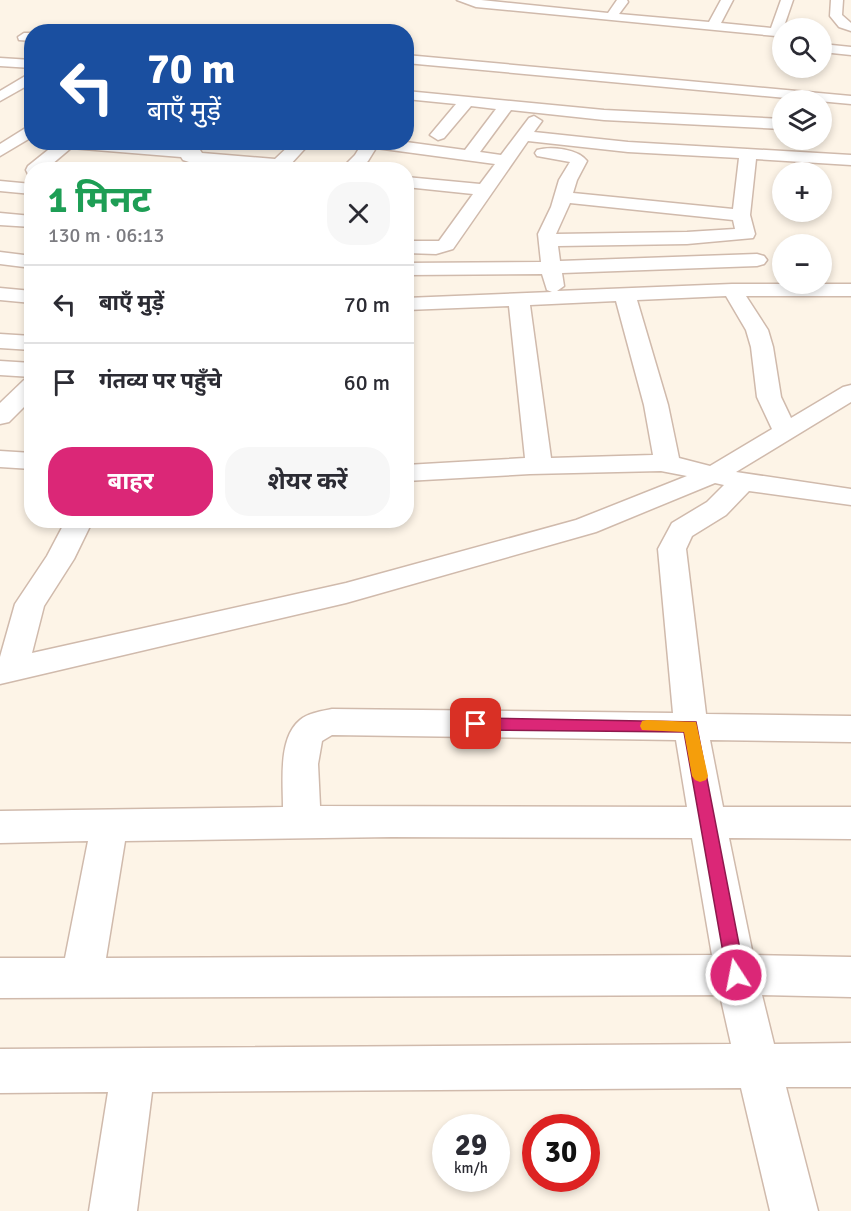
<!DOCTYPE html>
<html lang="hi">
<head>
<meta charset="utf-8">
<style>
  body { margin:0; font-family:Signika,"Noto Sans Devanagari",sans-serif; background:#f7f7f7; color:#2b2b33; height:100vh; display:flex; flex-direction:column; font-size:22px; white-space:nowrap }
  * { box-sizing:border-box; margin:0 }
  p { font-size:20px; color:#7c7c81 }
  .icon { flex:none; width:33px; height:33px; fill:none; stroke:currentColor; stroke-width:2; stroke-linecap:round; stroke-linejoin:round }
  .map { position:relative; flex:1; overflow:hidden }
  .panel { position:absolute; left:24px; top:162px; width:390px; height:366px; display:flex; flex-direction:column; background:#fff; border-radius:24px; box-shadow:0 3px 9px #0003 }
  .panel>* { flex:none }
  .top-card { position:absolute; left:24px; top:24px; width:390px; height:126px; border-radius:24px; box-shadow:0 3px 9px #0003; background:#1a4fa0; color:#fff; overflow:hidden }
  .controls { position:absolute; left:772px; top:18px; display:grid; gap:12px }
  .controls a { display:grid; place-items:center; width:60px; height:60px; border-radius:50%; background:#fff; box-shadow:0 3px 9px #0003; font-size:30px }
  .speed { position:absolute; left:432px; top:1114px; display:flex; gap:12px; font-size:30px; font-weight:700; text-align:center }
  .speed>* { display:grid; place-content:center; width:78px; height:78px; border-radius:50%; background:#fff; box-shadow:0 3px 9px #0003; line-height:1 }
  .speed small { font-size:15px; font-weight:400 }
  .speed .limit { border:9px solid #d22; background:#fff; color:#111 }
  .pin { position:absolute; display:grid; place-items:center; width:51px; height:51px; color:#fff; margin:-26px; border-radius:12px; box-shadow:0 3px 9px #0006 }
  .me { position:absolute; width:66px; margin:-33px; rotate:349deg; stroke-linejoin:round; filter:drop-shadow(0 0 4px #0008) }
  .turn { display:flex; align-items:center; gap:21px; height:126px; padding:0 24px; font-size:27px }
  .turn .icon { width:78px; height:78px; stroke-width:2.5 }
  .turn b { display:block; font-size:42px; line-height:51px }
  .round { display:grid; place-items:center; flex:none; width:63px; height:63px; border-radius:24px; background:#f7f7f7 }
  .head { display:flex; align-items:center; justify-content:space-between; height:102px; padding:0 24px }
  h1 { font-size:36px; font-weight:700; line-height:45px; color:#1e9e55 }
  .button { display:flex; gap:12px; margin-top:auto; padding:12px 24px }
  .button a { flex:1; height:69px; border-radius:24px; background:#db2777; color:#fff; font-size:24px; font-weight:700; line-height:69px; text-align:center }
  .button a+a { background:#f7f7f7; color:#2b2b33 }
  ul { padding:0; list-style:none }
  li { display:flex; align-items:center; gap:18px; height:78px; padding:0 24px; border-top:2px solid #e1e1e2 }
  li div { flex:1 }
  li b { display:block; font-size:22px }
  li em { font-style:normal }
  .map>svg:first-child { display:block }
  .lines { fill:none; stroke-linecap:round; stroke-linejoin:round }
  .minor-casing { stroke:#d0baac; stroke-width:3 }
  .minor { fill:#fff; fill-rule:evenodd }
  .route { fill:#db2777; stroke:#8e194d; stroke-width:1.5 }
  .slow { fill:#f59e0b }
</style>
</head>
<body>
<div class="map">
<svg width="851" height="1211" viewBox="0 0 851 1211">
  <rect width="100%" height="100%" fill="#fdf4e7"/>
  <g class="lines">
    <g class="minor-casing">
      <g id="minor">
        <path d="M 457,0 L 481,0 L 608,13 L 617,0 L 627,0 L 628,2 L 619,14 L 709,22 L 721,0 L 733,0 L 721,23 L 771,28 L 781,0 L 793,0 L 782,32 L 776,36 L 476,7 Z"/>
        <path d="M 831,0 L 843,0 L 842,15 L 851,23 L 851,31 L 839,27 L 830,16 Z"/>
        <path d="M 24,33 L 32,33 L 32,41 L 19,40 L 18,37 Z"/>
        <path d="M 822,44 L 851,47 L 851,55 L 822,52 Z"/>
        <path d="M 406,55 L 851,96 L 851,104 L 406,63 Z"/>
        <path d="M 0,58 L 32,60 L 32,68 L 0,66 Z"/>
        <path d="M 32,72 L 32,83 L 0,101 L 0,91 Z"/>
        <path d="M 406,91 L 604,110 L 783,119 L 783,129 L 604,120 L 511,110 L 480,152 L 501,155 L 529,118 L 534,116 L 542,121 L 534,132 L 628,142 L 851,155 L 851,165 L 756,159 L 750,215 L 755,234 L 753,238 L 687,244 L 558,246 L 560,261 L 757,254 L 764,256 L 767,260 L 764,264 L 757,266 L 562,273 L 564,286 L 557,291 L 732,284 L 851,284 L 851,296 L 746,296 L 768,330 L 773,347 L 781,397 L 791,418 L 843,387 L 851,385 L 851,402 L 736,472 L 851,489 L 851,505 L 749,491 L 726,515 L 692,536 L 686,549 L 706,714 L 851,716 L 851,742 L 710,740 L 723,807 L 851,807 L 851,839 L 729,838 L 753,955 L 851,957 L 851,997 L 762,995 L 774,1044 L 851,1043 L 851,1087 L 786,1087 L 818,1211 L 770,1211 L 741,1088 L 152,1092 L 137,1211 L 89,1211 L 108,1092 L 0,1093 L 0,1049 L 731,1044 L 720,995 L 0,998 L 0,958 L 65,958 L 88,841 L 0,843 L 0,811 L 283,807 C 283,781 278,738 300,720 C 308,713 322,711 332,709 L 673,713 L 658,549 L 672,523 L 707,502 L 724,485 L 715,483 L 596,532 L 346,603 L 0,684 L 0,657 L 15,604 L 47,556 L 66,520 L 93,520 L 74,559 L 44,606 L 32,653 L 346,583 L 576,520 L 687,476 L 661,471 L 530,474 L 406,481 L 406,465 L 525,458 L 509,306 L 406,310 L 406,298 L 552,292 L 547,290 L 542,274 L 406,275 L 406,263 L 541,262 L 538,234 L 551,207 L 559,180 L 570,162 L 537,156 L 535,153 L 537,150 C 551,146 578,149 587,161 L 577,180 L 573,193 L 733,209 L 739,158 L 628,152 L 528,141 L 453,249 L 436,254 L 406,253 L 406,241 L 439,241 L 473,194 L 406,187 L 406,177 L 480,184 L 495,164 L 376,148 L 368,161 L 359,170 L 340,170 L 355,155 L 363,142 L 406,142 L 465,150 L 496,109 L 471,106 L 444,138 L 438,140 L 430,135 L 456,104 L 406,99 ZM 570,203 L 733,220 L 735,229 L 687,232 L 556,234 ZM 726,296 L 746,330 L 751,347 L 757,397 L 772,429 L 710,466 L 679,458 L 668,405 L 637,300 ZM 616,301 L 644,405 L 653,455 L 551,458 L 530,305 ZM 332,735 L 676,740 L 687,807 L 320,806 L 318,764 L 322,741 ZM 392,837 L 692,838 L 712,955 L 106,958 L 125,841 Z"/>
        <path d="M 32,124 L 32,137 L 0,156 L 0,144 Z"/>
        <path d="M 46,142 L 122,142 L 194,148 L 200,150 L 202,153 L 275,159 L 293,142 L 311,142 L 289,166 L 276,169 L 189,162 L 183,160 L 181,157 L 71,148 L 45,170 L 32,170 L 32,174 L 28,174 L 26,170 L 28,166 L 53,146 Z"/>
        <path d="M 0,181 L 32,184 L 32,194 L 0,191 Z"/>
        <path d="M 0,213 L 32,216 L 32,227 L 0,225 Z"/>
        <path d="M 0,252 L 32,256 L 32,268 L 0,264 Z"/>
        <path d="M 0,288 L 32,291 L 32,303 L 0,300 Z"/>
        <path d="M 0,334 L 32,336 L 32,350 L 0,348 Z"/>
        <path d="M 0,361 L 32,363 L 32,377 L 0,375 Z"/>
        <path d="M 32,378 L 32,399 L 9,422 L 0,424 L 0,403 L 24,380 Z"/>
        <path d="M 0,451 L 32,453 L 32,469 L 0,467 Z"/>
      </g>
    </g>
    <use href="#minor" class="minor"/>
  </g>
  <path class="route" d="M 476,718 L 696,722 L 745,975 L 743,982 L 736,984 L 729,982 L 727,975 L 684,732 L 476,730 L 470,728 L 468,724 L 470,719 Z"/>
  <path class="slow" d="M 647,720 L 696,722 L 708,776 L 706,780 L 700,782 L 695,780 L 692,776 L 684,732 L 642,730 L 640,726 L 642,721 Z"/>
</svg>
<div class="controls">
<a><svg class="icon" aria-label="search" viewBox="0 0 24 24"><circle cx="10" cy="10" r="6"/><path d="M15 15l6 6"/></svg></a>
<a><svg class="icon" aria-label="layers" viewBox="0 0 24 24"><path d="M12 4l9 5-9 5-9-5zM3 14l9 5 9-5"/></svg></a>
<a>+</a>
<a>−</a>
</div>
<div class="speed"><div>29<small>km/h</small></div><div class="limit">30</div></div>
<div class="pin" style="left:476px;top:724px;background:#d93025"><svg class="icon" aria-label="arrive" viewBox="0 0 24 24"><path d="M6 21V4h12l-3 4 3 4H6"/></svg></div>
<svg class="me" style="left:736px;top:975px" viewBox="-20 -20 40 40"><circle r="17" fill="#db2777" stroke="#fff" stroke-width="3"/><path d="M0-11L8 9 0 5-8 9z" fill="#fff"/></svg>
<div class="top-card">
<div class="turn"><svg class="icon" aria-label="left" viewBox="0 0 24 24"><path d="M17 20v-9H6M10 6l-5 5 5 5"/></svg><div><b>70 m</b>बाएँ मुड़ें</div></div>
</div>
<section class="panel">
<div class="head"><div><h1>1 मिनट</h1><p>130 m · 06:13</p></div><a class="round"><svg class="icon" aria-label="close" viewBox="0 0 24 24"><path d="M6 6l12 12M18 6L6 18"/></svg></a></div>
<ul>
<li><svg class="icon" aria-label="left" viewBox="0 0 24 24"><path d="M17 20v-9H6M10 6l-5 5 5 5"/></svg><div><b>बाएँ मुड़ें</b></div><em>70 m</em></li>
<li><svg class="icon" aria-label="arrive" viewBox="0 0 24 24"><path d="M6 21V4h12l-3 4 3 4H6"/></svg><div><b>गंतव्य पर पहुँचे</b></div><em>60 m</em></li>
</ul>
<div class="button"><a>बाहर</a><a>शेयर करें</a></div>
</section>
</div>
</body>
</html>
